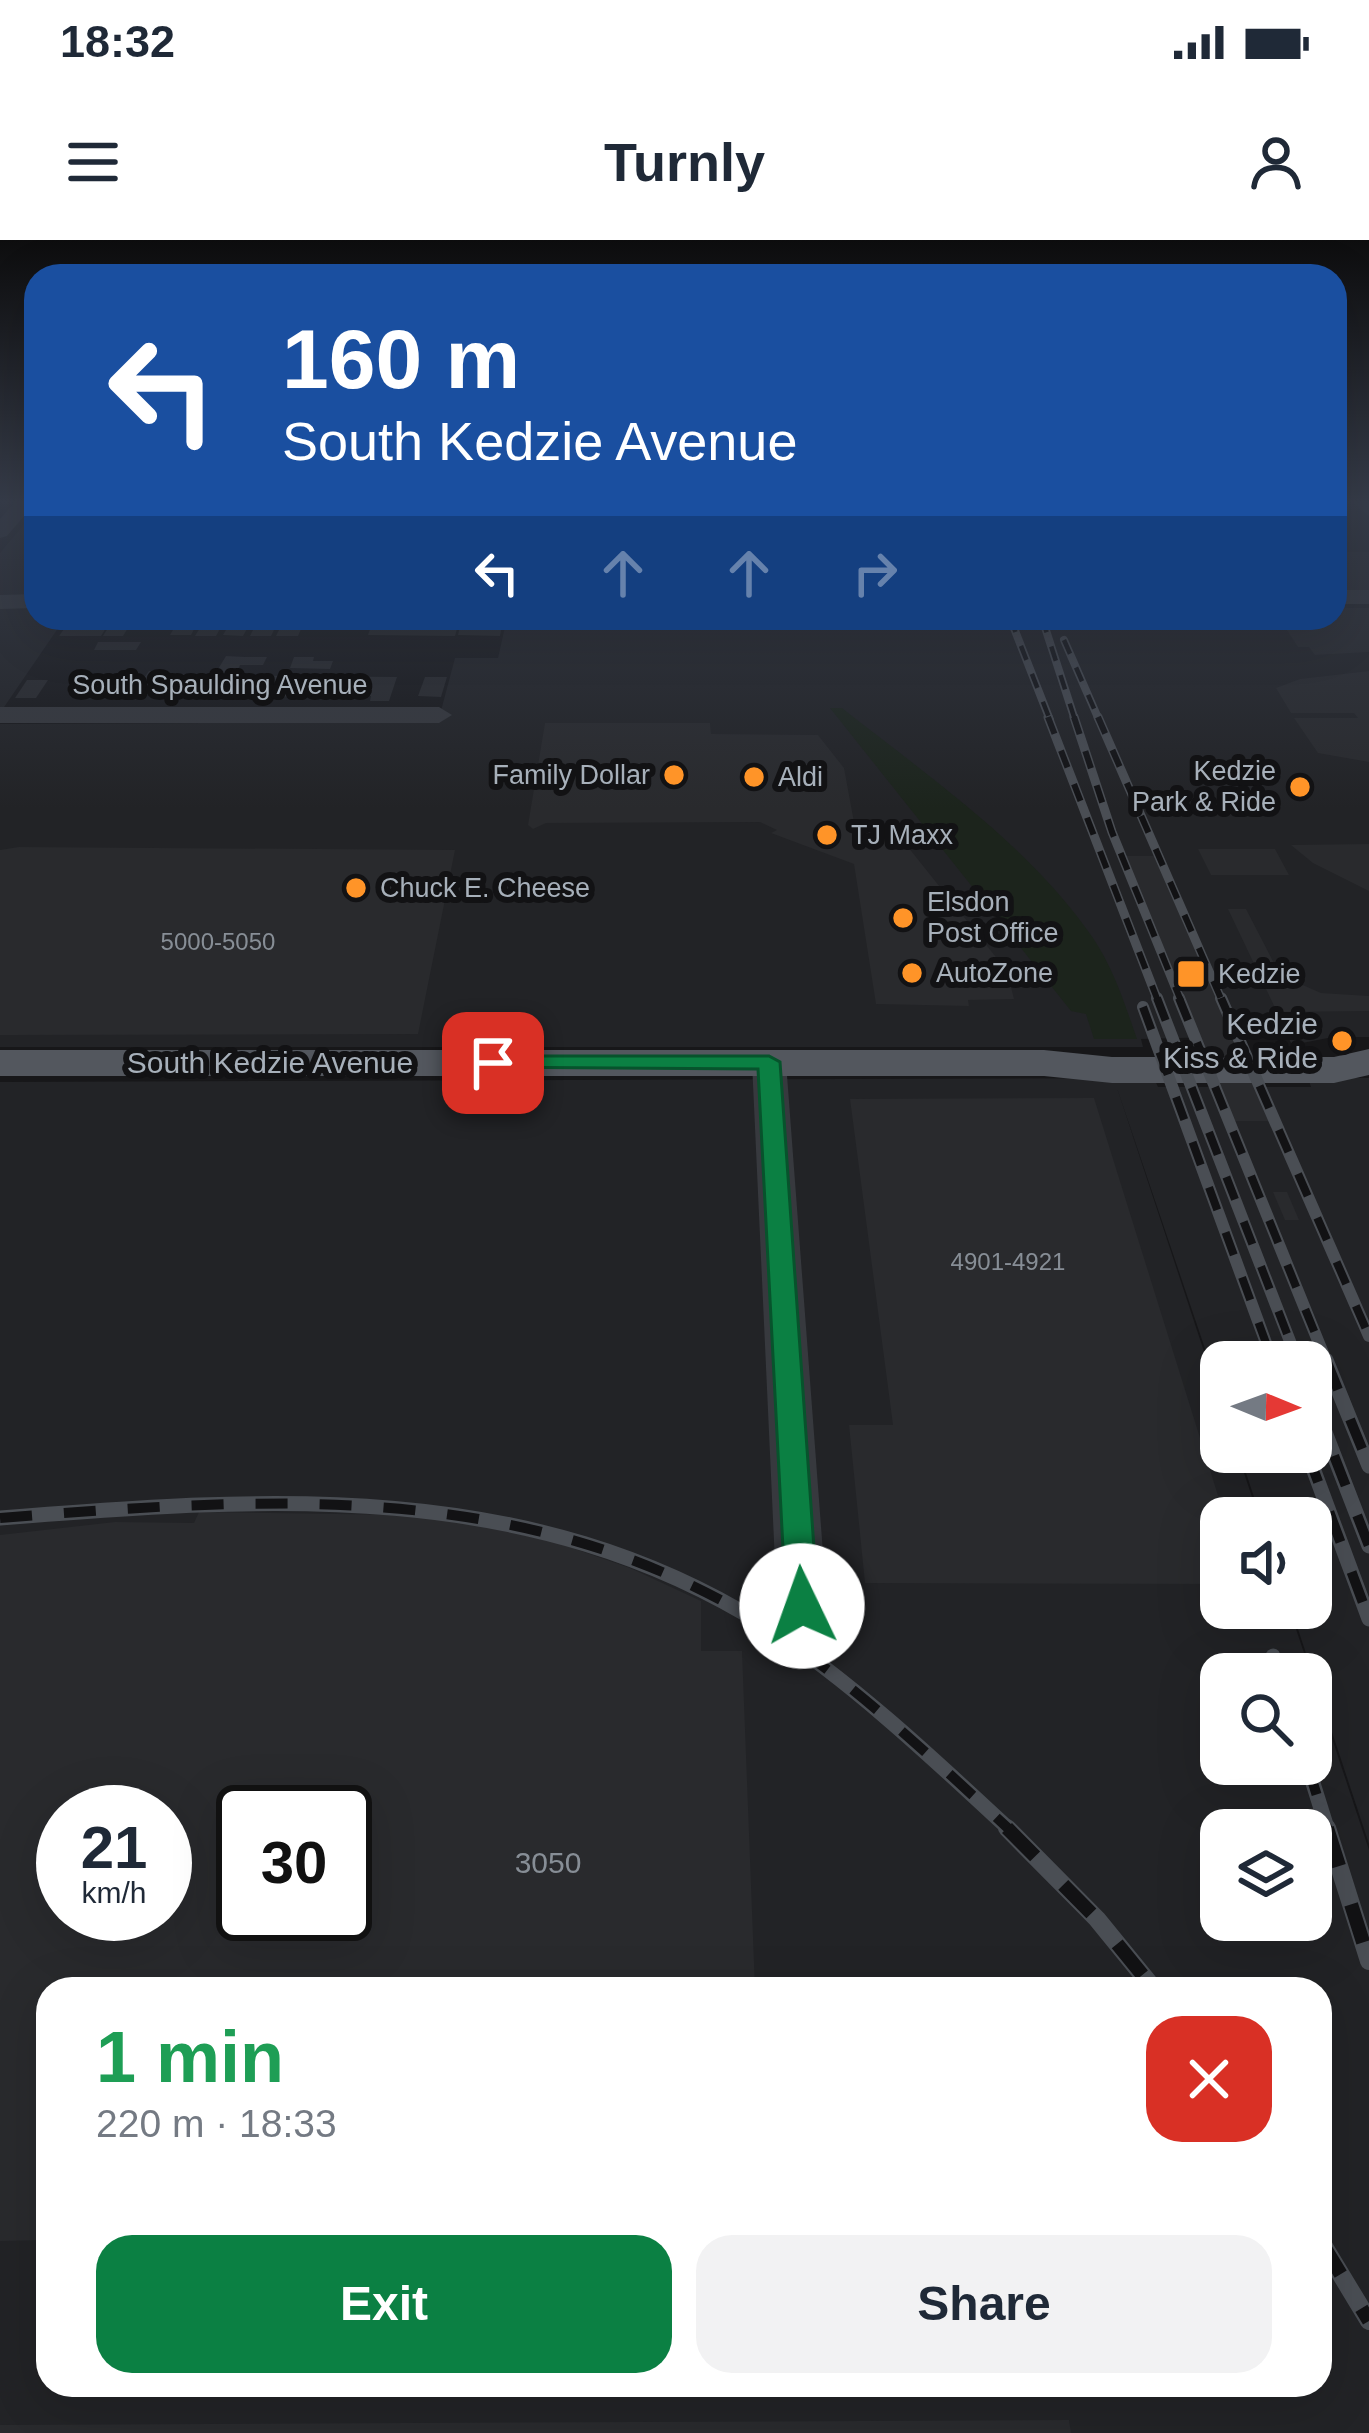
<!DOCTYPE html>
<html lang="en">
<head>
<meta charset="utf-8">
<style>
  body { margin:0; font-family:Arial,sans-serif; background:#f2f2f3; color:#1f2937; height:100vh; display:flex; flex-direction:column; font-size:45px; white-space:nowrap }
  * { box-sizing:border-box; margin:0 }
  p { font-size:39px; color:#747a83 }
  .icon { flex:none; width:66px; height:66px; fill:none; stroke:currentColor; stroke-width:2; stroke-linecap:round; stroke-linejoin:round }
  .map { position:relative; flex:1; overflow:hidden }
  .details { position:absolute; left:36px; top:1737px; width:1296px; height:420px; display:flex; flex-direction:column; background:#fff; border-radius:36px; box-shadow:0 12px 48px #0002 }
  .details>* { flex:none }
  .guide { position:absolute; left:24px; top:24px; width:1323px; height:366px; border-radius:36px; box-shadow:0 12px 48px #0002; background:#1a4fa0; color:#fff; overflow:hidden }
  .needle { width:78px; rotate:91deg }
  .fabs { position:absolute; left:1200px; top:1101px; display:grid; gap:24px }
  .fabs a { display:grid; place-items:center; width:132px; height:132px; border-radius:24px; background:#fff; box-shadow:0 12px 48px #0002; font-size:60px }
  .speed { position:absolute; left:36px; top:1545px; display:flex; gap:24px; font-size:60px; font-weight:700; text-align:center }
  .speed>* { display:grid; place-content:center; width:156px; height:156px; border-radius:50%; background:#fff; box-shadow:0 12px 48px #0002; line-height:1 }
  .speed small { font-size:30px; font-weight:400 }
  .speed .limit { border:6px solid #111; border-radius:18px; background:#fff; color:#111 }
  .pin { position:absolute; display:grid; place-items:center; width:102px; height:102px; color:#fff; margin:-51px; border-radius:24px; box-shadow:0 6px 18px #0006 }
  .me { position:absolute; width:132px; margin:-66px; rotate:357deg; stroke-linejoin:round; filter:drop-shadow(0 0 9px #0008) }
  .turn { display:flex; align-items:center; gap:42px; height:252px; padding:0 60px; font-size:54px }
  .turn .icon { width:156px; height:156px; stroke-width:2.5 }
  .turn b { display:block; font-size:84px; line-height:102px }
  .lanes { display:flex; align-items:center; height:114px; padding:0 60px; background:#0003; justify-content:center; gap:60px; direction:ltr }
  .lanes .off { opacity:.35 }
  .round { display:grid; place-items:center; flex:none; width:126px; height:126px; border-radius:36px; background:#f2f2f3 }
  .summary { display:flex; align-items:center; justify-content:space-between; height:204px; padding:0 60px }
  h1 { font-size:72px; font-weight:700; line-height:90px; color:#1e9e55 }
  .primary-button { display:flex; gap:24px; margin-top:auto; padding:24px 60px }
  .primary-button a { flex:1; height:138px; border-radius:36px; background:#0b8043; color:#fff; font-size:48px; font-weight:700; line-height:138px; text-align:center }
  .primary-button a+a { background:#f2f2f3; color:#1f2937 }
  .status { display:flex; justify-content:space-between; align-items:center; height:84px; padding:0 60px; background:#fff; direction:ltr }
  .status svg { height:33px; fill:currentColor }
  header { display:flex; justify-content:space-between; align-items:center; height:156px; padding:0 60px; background:#fff; font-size:54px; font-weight:700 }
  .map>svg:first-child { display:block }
  .built { fill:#222326; fill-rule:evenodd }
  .green { fill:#1c241c }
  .building { fill:#292a2d; fill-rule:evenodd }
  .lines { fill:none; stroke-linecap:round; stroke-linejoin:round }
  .minor { fill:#37393e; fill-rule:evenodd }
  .major { fill:#53575e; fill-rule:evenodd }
  .rail-far4-casing { stroke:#4a4e54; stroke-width:8 }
  .rail-far3-casing { stroke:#4a4e54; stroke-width:9 }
  .rail-far2-casing { stroke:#4a4e54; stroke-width:12 }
  .rail-far1-casing { stroke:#4a4e54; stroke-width:15 }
  .rail-casing { stroke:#4a4e54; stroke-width:18 }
  .rail-far4 { stroke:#121214; stroke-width:4.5; stroke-dasharray:15; stroke-linecap:butt }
  .rail-far3 { stroke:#121214; stroke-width:6; stroke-dasharray:18; stroke-linecap:butt }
  .rail-far2 { stroke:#121214; stroke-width:8; stroke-dasharray:24; stroke-linecap:butt }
  .rail-far1 { stroke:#121214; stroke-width:10; stroke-dasharray:32; stroke-linecap:butt }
  .rail { stroke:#121214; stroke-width:14; stroke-dasharray:40; stroke-linecap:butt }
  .route { fill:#0b8043; stroke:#07532c; stroke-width:3 }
  .poi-dot { fill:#ff9428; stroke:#121214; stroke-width:4.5 }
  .labels { text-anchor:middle; stroke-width:12; stroke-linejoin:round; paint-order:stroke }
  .number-label { font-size:24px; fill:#878e96 }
  .far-street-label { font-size:27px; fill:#a7b0ba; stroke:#121214 }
  .far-poi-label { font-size:27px; fill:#a7b0ba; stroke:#121214; text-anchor:start }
  .poi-label { font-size:30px; fill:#a7b0ba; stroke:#121214; text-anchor:end }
  .street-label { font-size:30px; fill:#a7b0ba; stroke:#121214 }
  .near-number-label { font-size:30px; fill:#878e96 }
</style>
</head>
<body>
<div class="status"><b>18:32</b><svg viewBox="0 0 49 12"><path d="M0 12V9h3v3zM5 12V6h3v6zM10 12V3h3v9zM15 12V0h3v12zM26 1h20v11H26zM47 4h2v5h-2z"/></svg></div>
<header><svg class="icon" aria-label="menu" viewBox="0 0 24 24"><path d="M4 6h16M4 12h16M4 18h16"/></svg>Turnly<svg class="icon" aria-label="person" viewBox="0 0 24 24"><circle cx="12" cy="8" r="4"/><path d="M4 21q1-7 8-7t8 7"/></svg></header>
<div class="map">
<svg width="1369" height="2193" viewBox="0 0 1369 2193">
  <rect width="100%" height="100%" fill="#171719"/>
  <g class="built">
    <path d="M 1335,261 L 1369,261 L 1369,797 L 1333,797 L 1292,805 L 1287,795 L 1141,799 L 1143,807 L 0,807 L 0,484 L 438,482 L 455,418 L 498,418 L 507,378 L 1335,378 Z"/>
    <path d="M 31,276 L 36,276 L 36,356 L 0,356 L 0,313 Z"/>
    <path d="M 0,366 L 36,366 L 36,378 L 65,378 L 0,473 Z"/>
    <path d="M 1154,838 L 1158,847 L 1311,847 L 1308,838 L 1369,838 L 1369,1604 L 1291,1368 L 1311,1368 L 1311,1278 L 1261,1278 L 1239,1212 L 1311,1212 L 1311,1122 L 1221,1122 L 1221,1156 L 1117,848 L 1221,1163 L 1221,1212 L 1237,1212 L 1259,1278 L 1221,1278 L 1221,1368 L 1289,1368 L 1311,1434 L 1221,1434 L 1221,1524 L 1311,1524 L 1311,1435 L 1369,1610 L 1369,2193 L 0,2193 L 0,842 ZM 63,1572 L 165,1572 L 165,1674 L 63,1674 ZM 243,1572 L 345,1572 L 345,1674 L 243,1674 ZM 1221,1590 L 1311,1590 L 1311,1680 L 1221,1680 ZM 48,1749 L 1320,1749 L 1320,2145 L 48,2145 Z"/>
  </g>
  <path class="green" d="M 830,468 L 842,468 C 929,537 1029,605 1093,698 C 1114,729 1125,765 1137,799 L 1094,799 L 1086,774 L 1071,771 Z"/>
  <g class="building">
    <path d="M 1335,312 L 1369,312 L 1369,350 L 1346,350 L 1335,336 Z"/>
    <path d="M 1335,368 L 1369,368 L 1369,412 L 1315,415 L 1309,407 L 1298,407 L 1285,387 L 1296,387 L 1290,378 L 1335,378 Z"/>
    <path d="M 72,378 L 112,378 L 101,396 L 59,396 Z"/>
    <path d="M 114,378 L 134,378 L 123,396 L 103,396 Z"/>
    <path d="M 180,378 L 200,378 L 191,395 L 170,395 Z"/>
    <path d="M 206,378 L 226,378 L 216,396 L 195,396 Z"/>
    <path d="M 233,378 L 253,378 L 243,396 L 223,395 Z"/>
    <path d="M 259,378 L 280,378 L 271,396 L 250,396 Z"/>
    <path d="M 285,378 L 306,378 L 298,396 L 276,396 Z"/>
    <path d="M 374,378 L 460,378 L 455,396 L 368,395 Z"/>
    <path d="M 462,378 L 503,378 L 500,396 L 458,395 Z"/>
    <path d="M 98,402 L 141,402 L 136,410 L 94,410 Z"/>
    <path d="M 226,416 L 245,417 L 267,417 L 263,425 L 240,425 L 232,444 L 209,444 Z"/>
    <path d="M 294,417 L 314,417 L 313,421 L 333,421 L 330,429 L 290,428 Z"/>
    <path d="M 149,431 L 191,435 L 184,447 L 165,447 L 161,455 L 136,455 L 138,447 L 132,458 L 110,456 L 121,438 L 144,438 Z"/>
    <path d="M 1369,431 L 1369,522 L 1318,513 L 1294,478 L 1358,478 L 1354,473 L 1291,473 L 1276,448 L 1300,439 Z"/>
    <path d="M 239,435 L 284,436 L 397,437 L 389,461 L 370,461 L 371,456 L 228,457 Z"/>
    <path d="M 425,437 L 447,437 L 441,457 L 418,456 Z"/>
    <path d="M 27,440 L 48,440 L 36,458 L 15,458 Z"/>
    <path d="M 545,483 L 710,483 L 711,494 L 818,495 L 844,528 L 854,582 L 888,582 L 1007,731 L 1014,759 L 968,760 L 969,766 L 876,764 L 854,624 L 771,593 L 777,590 L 760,582 L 546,583 L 533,589 L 528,585 Z"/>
    <path d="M 1369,604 L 1369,651 L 1313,623 L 1291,605 Z"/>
    <path d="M 19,607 L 455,610 L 418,794 L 0,795 L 0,610 Z"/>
    <path d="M 1198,609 L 1275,609 L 1289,635 L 1211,635 Z"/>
    <path d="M 1121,616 L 1161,616 L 1277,881 L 1227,881 Z"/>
    <path d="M 1228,669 L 1246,669 L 1277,729 L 1289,739 L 1321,753 L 1369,756 L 1369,771 L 1277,772 Z"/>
    <path d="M 1094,858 L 1225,1278 L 1221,1344 L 865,1343 L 849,1185 L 893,1185 L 850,859 Z"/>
    <path d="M 1273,952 L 1287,952 L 1299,980 L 1285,980 Z"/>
    <path d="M 199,1272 L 405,1275 L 482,1286 L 558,1303 L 630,1328 L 701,1361 L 701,1411 L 742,1411 L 755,1749 L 48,1749 L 48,2000 L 0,2001 L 0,1295 L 115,1282 L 194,1283 ZM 63,1572 L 165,1572 L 165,1674 L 63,1674 ZM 243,1572 L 345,1572 L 345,1674 L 243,1674 Z"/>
    <path d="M 1069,2180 L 1071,2193 L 0,2193 L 0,2185 Z"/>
  </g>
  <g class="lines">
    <g class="minor">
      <path d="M 16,261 L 36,262 L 7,296 L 0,298 L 0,279 Z"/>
      <path d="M 1351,261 L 1369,261 L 1369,276 Z"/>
      <rect x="1335" y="350" width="34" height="14"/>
      <path d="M 36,354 L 36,368 L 0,369 L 0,355 Z"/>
      <path d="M 0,467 L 439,467 L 452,475 L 439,483 L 0,483 Z"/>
      <path d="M 769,812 L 781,815 L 786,822 L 827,1366 L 819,1379 L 802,1385 L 785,1379 L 777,1366 L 752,822 L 757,815 Z"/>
    </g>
    <path class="major" d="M 1369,809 L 1369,835 L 1334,843 L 1112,843 L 1044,836 L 0,836 L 0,810 L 1044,810 L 1112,817 L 1334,817 Z"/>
    <g class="rail-far4-casing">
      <g id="rail-far4">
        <path d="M 1010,378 L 1050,480"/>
        <path d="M 1042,378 L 1075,480"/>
        <path d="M 1064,400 L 1099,480"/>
      </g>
    </g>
    <g class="rail-far3-casing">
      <g id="rail-far3">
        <path d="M 1048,477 L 1158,761"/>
        <path d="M 1074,477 L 1112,592 L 1181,761"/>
        <path d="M 1098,477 L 1222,761"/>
      </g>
    </g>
    <g class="rail-far2-casing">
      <g id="rail-far2">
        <path d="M 1157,758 L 1298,1122"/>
        <path d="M 1179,758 L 1327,1123"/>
        <path d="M 1221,758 L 1369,1096"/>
        <path d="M 1143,767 L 1273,1122"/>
      </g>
    </g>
    <g class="rail-far1-casing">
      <g id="rail-far1">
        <path d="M 1326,1120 L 1369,1226"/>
        <path d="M 1311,1156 L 1369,1306"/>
        <path d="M 1307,1212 L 1369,1379"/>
        <path d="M 0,1278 C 268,1257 529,1237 767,1387 C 850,1440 938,1523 1011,1591"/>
        <path d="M 1273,1416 L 1279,1434"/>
        <path d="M 1307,1524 L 1328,1591"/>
      </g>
    </g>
    <g class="rail-casing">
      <g id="rail">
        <path d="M 1007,1588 L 1097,1679 L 1154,1749"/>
        <path d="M 1327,1588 L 1369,1721"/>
        <path d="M 1320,2000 L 1369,2081"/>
      </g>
    </g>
    <use href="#rail-far4" class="rail-far4"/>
    <use href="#rail-far3" class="rail-far3"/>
    <use href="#rail-far2" class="rail-far2"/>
    <use href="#rail-far1" class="rail-far1"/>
    <use href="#rail" class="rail"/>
  </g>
  <linearGradient id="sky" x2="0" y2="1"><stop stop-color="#0d0d0e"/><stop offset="0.46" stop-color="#363c49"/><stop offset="1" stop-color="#363c49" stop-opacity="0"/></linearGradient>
  <rect width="1369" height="568" fill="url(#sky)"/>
  <path class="route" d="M 493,816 L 769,816 L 780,822 L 818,1366 L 813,1375 L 791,1375 L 786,1366 L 758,829 L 485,827 L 485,818 Z"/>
  <g class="poi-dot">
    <circle cx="674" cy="535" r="12"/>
    <circle cx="754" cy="537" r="12"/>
    <circle cx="1300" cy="547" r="12"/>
    <circle cx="827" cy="595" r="12"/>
    <circle cx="356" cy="648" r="12"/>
    <circle cx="903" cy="678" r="12"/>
    <circle cx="912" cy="733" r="12"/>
    <rect x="1176" y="719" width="30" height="30" rx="6"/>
    <circle cx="1342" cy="801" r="12"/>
  </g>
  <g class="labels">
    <g class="number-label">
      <text x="218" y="710">5000-5050</text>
      <text x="1008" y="1030">4901-4921</text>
    </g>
    <g class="far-street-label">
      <text x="220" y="454">South Spaulding Avenue</text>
    </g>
    <g class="far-poi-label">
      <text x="1276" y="540" text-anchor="end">Kedzie<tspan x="1276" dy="31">Park &amp; Ride</tspan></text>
      <text x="650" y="544" text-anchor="end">Family Dollar</text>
      <text x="778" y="546">Aldi</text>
      <text x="851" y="604">TJ Maxx</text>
      <text x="380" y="657">Chuck E. Cheese</text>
      <text x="927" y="671">Elsdon<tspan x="927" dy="31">Post Office</tspan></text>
      <text x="936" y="742">AutoZone</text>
      <text x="1218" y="743">Kedzie</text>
    </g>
    <g class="poi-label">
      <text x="1318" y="794">Kedzie<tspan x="1318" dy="34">Kiss &amp; Ride</tspan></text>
    </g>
    <g class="street-label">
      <text x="270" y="833">South Kedzie Avenue</text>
    </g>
    <g class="near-number-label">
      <text x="548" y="1633">3050</text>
    </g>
  </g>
</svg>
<div class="fabs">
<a><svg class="needle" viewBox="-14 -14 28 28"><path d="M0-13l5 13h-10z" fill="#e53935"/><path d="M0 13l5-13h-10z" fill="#747a83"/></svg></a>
<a><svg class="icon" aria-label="sound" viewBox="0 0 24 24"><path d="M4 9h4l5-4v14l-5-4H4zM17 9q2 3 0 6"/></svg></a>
<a><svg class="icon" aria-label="search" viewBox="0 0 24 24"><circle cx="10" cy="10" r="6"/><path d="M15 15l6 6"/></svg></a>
<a><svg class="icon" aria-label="layers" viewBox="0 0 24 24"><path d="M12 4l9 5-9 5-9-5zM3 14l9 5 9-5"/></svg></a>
</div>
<div class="speed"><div>21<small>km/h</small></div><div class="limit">30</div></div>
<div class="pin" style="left:493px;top:823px;background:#d93025"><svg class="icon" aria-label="arrive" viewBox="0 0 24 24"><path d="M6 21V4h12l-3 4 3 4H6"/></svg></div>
<svg class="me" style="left:802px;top:1366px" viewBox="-20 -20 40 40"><circle r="19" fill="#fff"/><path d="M0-13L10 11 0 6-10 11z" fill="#0b8043"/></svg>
<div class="guide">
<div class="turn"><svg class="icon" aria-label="left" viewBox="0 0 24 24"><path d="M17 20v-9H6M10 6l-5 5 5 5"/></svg><div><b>160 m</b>South Kedzie Avenue</div></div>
<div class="lanes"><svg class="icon" aria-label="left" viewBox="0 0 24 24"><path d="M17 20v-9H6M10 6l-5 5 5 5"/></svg><svg class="icon off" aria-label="ahead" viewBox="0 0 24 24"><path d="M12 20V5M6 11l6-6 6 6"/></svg><svg class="icon off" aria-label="ahead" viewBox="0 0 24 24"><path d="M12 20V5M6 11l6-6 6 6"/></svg><svg class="icon off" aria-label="right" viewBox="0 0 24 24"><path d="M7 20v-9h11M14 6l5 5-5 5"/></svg></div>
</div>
<section class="details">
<div class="summary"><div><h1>1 min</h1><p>220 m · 18:33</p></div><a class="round" style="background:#d93025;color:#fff"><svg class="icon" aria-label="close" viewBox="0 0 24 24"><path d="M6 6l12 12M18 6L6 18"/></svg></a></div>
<div class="primary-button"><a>Exit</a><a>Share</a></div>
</section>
</div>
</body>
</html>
